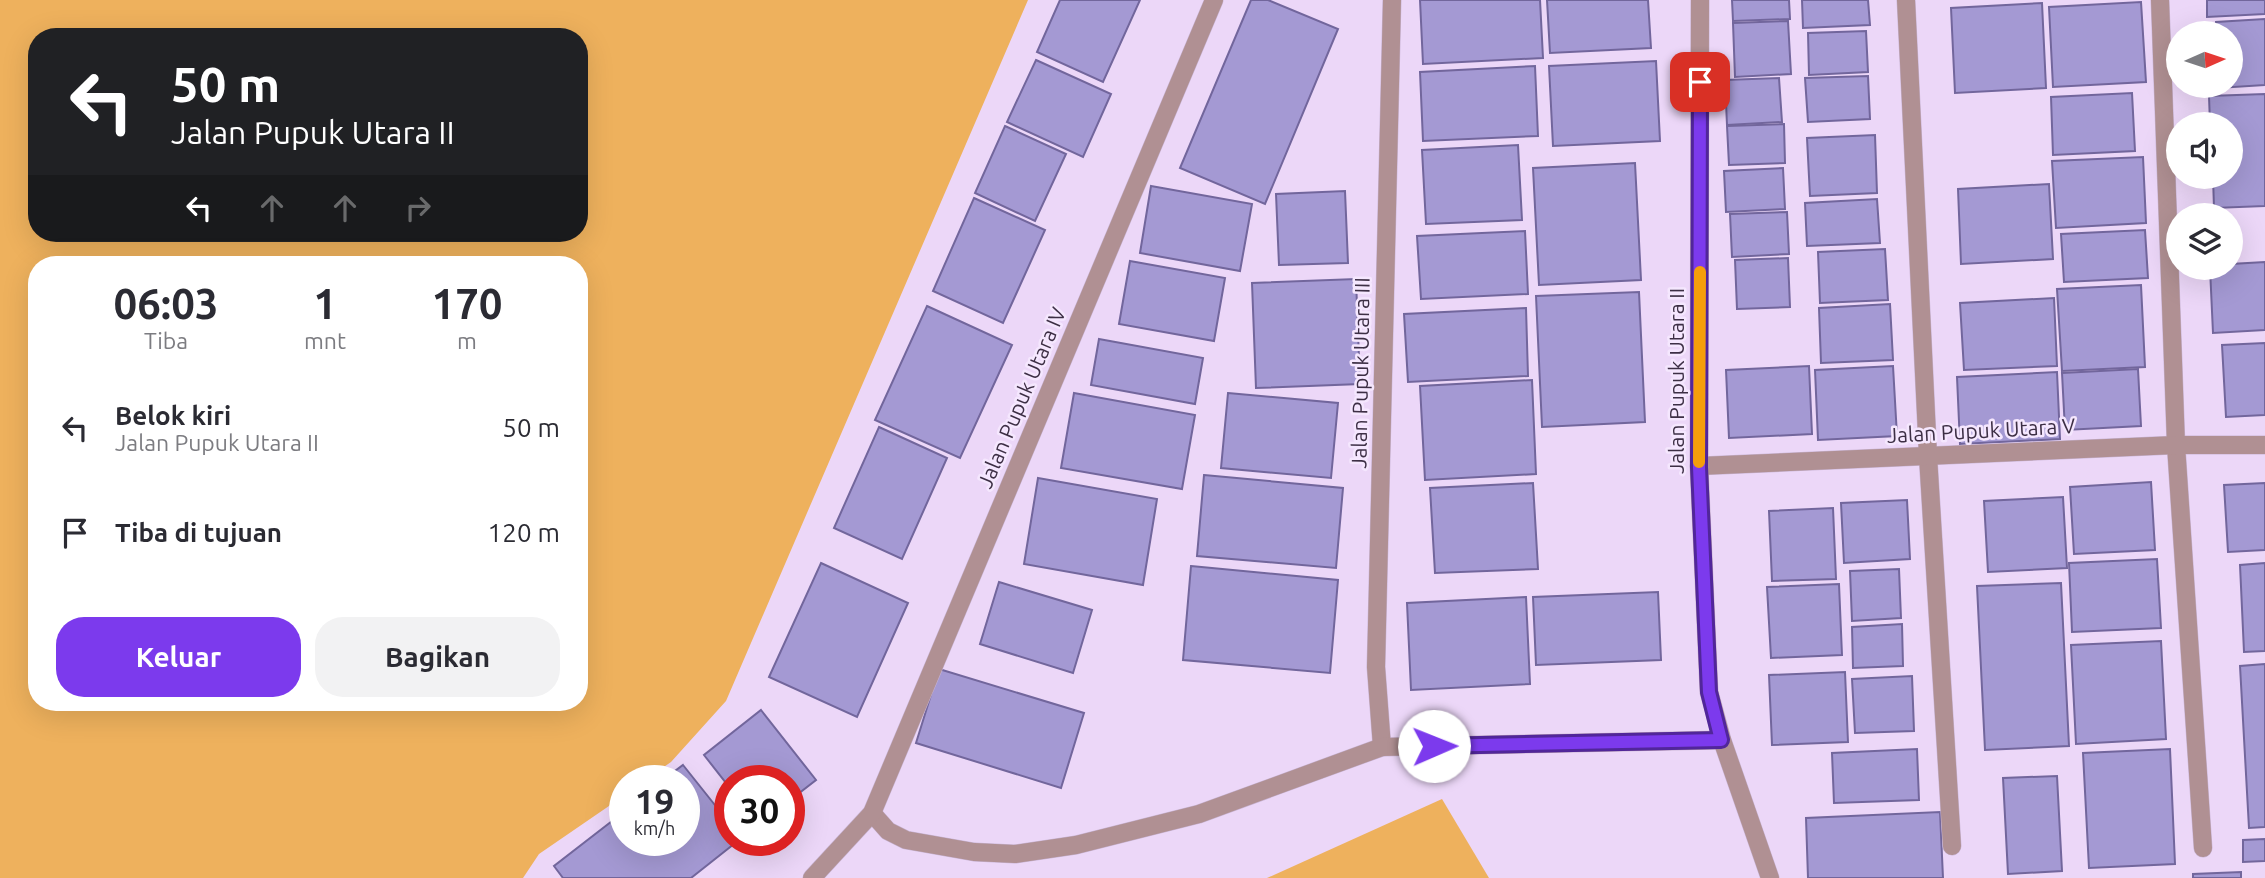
<!DOCTYPE html>
<html lang="id">
<head>
<meta charset="utf-8">
<style>
  body { margin:0; font-family:Ubuntu,sans-serif; background:#f2f2f3; color:#2b2b33; height:100vh; display:flex; flex-direction:column; font-size:26px; white-space:nowrap }
  * { box-sizing:border-box; margin:0 }
  p { font-size:23px; color:#7c7c81 }
  .icon { flex:none; width:38px; height:38px; fill:none; stroke:currentColor; stroke-width:2; stroke-linecap:round; stroke-linejoin:round }
  .map { position:relative; flex:1; overflow:hidden }
  .drawer { position:absolute; left:28px; top:256px; width:560px; height:455px; display:flex; flex-direction:column; background:#fff; border-radius:28px; box-shadow:0 7px 28px #0002 }
  .drawer>* { flex:none }
  .top-card { position:absolute; left:28px; top:28px; width:560px; height:214px; border-radius:28px; box-shadow:0 7px 28px #0002; background:#202124; color:#fff; overflow:hidden }
  .needle { width:46px; rotate:87deg }
  .tools { position:absolute; left:2166px; top:21px; display:grid; gap:14px }
  .tools a { display:grid; place-items:center; width:77px; height:77px; border-radius:50%; background:#fff; box-shadow:0 7px 28px #0002; font-size:35px }
  .speed { position:absolute; left:609px; top:765px; display:flex; gap:14px; font-size:35px; font-weight:700; text-align:center }
  .speed>* { display:grid; place-content:center; width:91px; height:91px; border-radius:50%; background:#fff; box-shadow:0 7px 28px #0002; line-height:1 }
  .speed small { font-size:18px; font-weight:400 }
  .speed .limit { border:10px solid #d22; background:#fff; color:#111 }
  .pin { position:absolute; display:grid; place-items:center; width:60px; height:60px; color:#fff; margin:-30px; border-radius:14px; box-shadow:0 4px 10px #0006 }
  .me { position:absolute; width:77px; margin:-38px; rotate:89deg; stroke-linejoin:round; filter:drop-shadow(0 0 5px #0008) }
  .turn { display:flex; align-items:center; gap:24px; height:147px; padding:0 28px; font-size:32px }
  .turn .icon { width:91px; height:91px; stroke-width:2.5 }
  .turn b { display:block; font-size:49px; line-height:60px }
  .lanes { display:flex; align-items:center; height:66px; padding:0 28px; background:#0003; justify-content:center; gap:35px; direction:ltr }
  .lanes .off { opacity:.35 }
  .eta { display:flex; justify-content:space-evenly; align-items:center; height:119px; text-align:center }
  .eta b { font-size:42px; font-weight:700; line-height:49px }
  .cta { display:flex; gap:14px; margin-top:auto; padding:14px 28px }
  .cta a { flex:1; height:80px; border-radius:28px; background:#7c3aed; color:#fff; font-size:28px; font-weight:700; line-height:80px; text-align:center }
  .cta a+a { background:#f2f2f3; color:#2b2b33 }
  ul { padding:0; list-style:none }
  li { display:flex; align-items:center; gap:21px; height:105px; padding:0 28px }
  li div { flex:1 }
  li b { display:block; font-size:26px }
  li em { font-style:normal }
  .map>svg:first-child { display:block }
  .green { fill:#eeb15d; fill-rule:evenodd }
  .building { fill:#a499d3; stroke:#72669c; stroke-width:2 }
  .lines { fill:none; stroke-linecap:round; stroke-linejoin:round }
  .street-casing { stroke:#c9b5d4; stroke-width:19 }
  .street { stroke:#b09093; stroke-width:18 }
  .route-casing { stroke:#51269a; stroke-width:18 }
  .route { stroke:#7c3aed; stroke-width:12 }
  .slow { stroke:#f59e0b; stroke-width:12 }
  .labels { text-anchor:middle; stroke-width:5; stroke-linejoin:round; paint-order:stroke }
  .street-label { font-size:21px; fill:#3d2f45; stroke:#f5e7fe }
</style>
</head>
<body>
<div class="map">
<svg width="2265" height="878" viewBox="0 0 2265 878">
  <rect width="100%" height="100%" fill="#ecd7f8"/>
  <g class="green">
    <path d="M 0,0 L 1028,0 L 726,701 L 671,762 L 645,780 L 625,780 L 625,795 L 539,854 L 523,878 L 0,878 ZM 37,37 L 579,37 L 579,233 L 37,233 ZM 37,264 L 579,264 L 579,702 L 37,702 Z"/>
    <path d="M 1442,799 L 1489,878 L 1267,878 Z"/>
  </g>
  <g class="building">
    <path d="M 1060,0 L 1140,0 L 1103,82 L 1037,52 Z"/>
    <path d="M 1251,0 L 1268,0 L 1338,29 L 1265,204 L 1180,168 Z"/>
    <path d="M 1420,0 L 1540,0 L 1543,58 L 1423,64 Z"/>
    <path d="M 1547,0 L 1648,0 L 1651,48 L 1550,53 Z"/>
    <path d="M 1732,0 L 1789,0 L 1790,19 L 1733,21 Z"/>
    <path d="M 1802,0 L 1868,0 L 1870,25 L 1803,28 Z"/>
    <path d="M 2207,0 L 2265,0 L 2265,14 L 2207,17 Z"/>
    <path d="M 2141,2 L 2146,82 L 2053,87 L 2049,7 Z"/>
    <path d="M 2042,3 L 2046,88 L 1955,93 L 1951,8 Z"/>
    <path d="M 2265,19 L 2265,85 L 2218,88 L 2218,86 L 2231,86 L 2231,33 L 2216,33 L 2216,22 Z"/>
    <path d="M 1788,21 L 1791,74 L 1735,77 L 1733,23 Z"/>
    <path d="M 1866,31 L 1868,72 L 1809,75 L 1808,33 Z"/>
    <path d="M 1036,60 L 1111,94 L 1083,157 L 1007,122 Z"/>
    <path d="M 1656,61 L 1660,141 L 1553,146 L 1549,66 Z"/>
    <path d="M 1535,66 L 1538,136 L 1423,141 L 1420,72 Z"/>
    <path d="M 1868,76 L 1870,119 L 1808,122 L 1805,78 Z"/>
    <path d="M 1779,78 L 1782,122 L 1727,125 L 1725,80 Z"/>
    <path d="M 2132,93 L 2135,151 L 2053,155 L 2051,97 Z"/>
    <path d="M 2265,94 L 2265,206 L 2214,208 L 2213,177 L 2231,177 L 2231,124 L 2210,124 L 2209,96 Z"/>
    <path d="M 1784,124 L 1785,163 L 1729,165 L 1727,126 Z"/>
    <path d="M 1005,126 L 1066,154 L 1035,221 L 975,193 Z"/>
    <path d="M 1875,135 L 1877,193 L 1810,196 L 1807,138 Z"/>
    <path d="M 1518,145 L 1522,220 L 1426,224 L 1422,150 Z"/>
    <path d="M 2143,157 L 2146,223 L 2056,228 L 2052,161 Z"/>
    <path d="M 1635,163 L 1641,280 L 1539,285 L 1533,168 Z"/>
    <path d="M 1783,168 L 1785,209 L 1726,212 L 1724,171 Z"/>
    <path d="M 2049,184 L 2053,259 L 1961,264 L 1958,189 Z"/>
    <path d="M 1151,186 L 1252,204 L 1240,271 L 1140,253 Z"/>
    <path d="M 1345,191 L 1348,263 L 1279,265 L 1276,194 Z"/>
    <path d="M 974,198 L 1045,230 L 1003,323 L 933,291 Z"/>
    <path d="M 1877,199 L 1880,243 L 1807,246 L 1805,203 Z"/>
    <path d="M 1787,212 L 1789,254 L 1732,257 L 1730,214 Z"/>
    <path d="M 2145,230 L 2148,278 L 2064,282 L 2061,234 Z"/>
    <path d="M 1525,231 L 1528,294 L 1421,299 L 1417,236 Z"/>
    <path d="M 1885,249 L 1888,300 L 1820,303 L 1818,252 Z"/>
    <path d="M 1788,258 L 1790,307 L 1737,309 L 1735,260 Z"/>
    <path d="M 1130,261 L 1225,278 L 1214,341 L 1119,324 Z"/>
    <path d="M 2265,262 L 2265,330 L 2213,333 L 2210,268 L 2231,268 L 2231,264 Z"/>
    <path d="M 1356,279 L 1360,384 L 1256,388 L 1252,283 Z"/>
    <path d="M 2141,285 L 2145,367 L 2062,371 L 2057,289 Z"/>
    <path d="M 1639,292 L 1645,422 L 1542,427 L 1536,296 Z"/>
    <path d="M 2054,298 L 2057,366 L 1964,370 L 1960,303 Z"/>
    <path d="M 1890,304 L 1893,360 L 1821,363 L 1819,308 Z"/>
    <path d="M 927,306 L 1012,345 L 960,458 L 875,420 Z"/>
    <path d="M 1526,308 L 1528,376 L 1408,382 L 1404,314 Z"/>
    <path d="M 1099,339 L 1203,358 L 1195,404 L 1091,385 Z"/>
    <path d="M 2265,343 L 2265,415 L 2226,417 L 2222,345 Z"/>
    <path d="M 1809,366 L 1812,434 L 1729,438 L 1726,370 Z"/>
    <path d="M 1893,366 L 1897,436 L 1818,440 L 1815,370 Z"/>
    <path d="M 2138,369 L 2141,426 L 2065,430 L 2062,373 Z"/>
    <path d="M 2057,372 L 2060,439 L 1960,444 L 1957,377 Z"/>
    <path d="M 1532,380 L 1536,474 L 1425,480 L 1420,386 Z"/>
    <path d="M 1074,393 L 1195,415 L 1182,489 L 1061,468 Z"/>
    <path d="M 1228,393 L 1338,403 L 1331,478 L 1221,468 Z"/>
    <path d="M 879,427 L 947,458 L 902,559 L 834,528 Z"/>
    <path d="M 1204,475 L 1343,488 L 1336,568 L 1197,556 Z"/>
    <path d="M 1038,478 L 1157,499 L 1143,585 L 1024,564 Z"/>
    <path d="M 2151,482 L 2155,550 L 2074,554 L 2070,487 Z"/>
    <path d="M 1533,483 L 1538,569 L 1435,573 L 1430,488 Z"/>
    <path d="M 2265,483 L 2265,550 L 2228,552 L 2224,485 Z"/>
    <path d="M 2063,497 L 2067,568 L 1988,572 L 1984,501 Z"/>
    <path d="M 1907,500 L 1910,559 L 1844,563 L 1841,503 Z"/>
    <path d="M 1833,508 L 1836,579 L 1772,581 L 1769,511 Z"/>
    <path d="M 2157,559 L 2161,628 L 2072,632 L 2069,563 Z"/>
    <path d="M 821,563 L 908,603 L 857,717 L 769,677 Z"/>
    <path d="M 2265,563 L 2265,651 L 2244,652 L 2240,565 Z"/>
    <path d="M 1191,566 L 1338,580 L 1330,673 L 1183,660 Z"/>
    <path d="M 1899,569 L 1901,618 L 1852,621 L 1850,571 Z"/>
    <path d="M 999,582 L 1092,610 L 1073,673 L 980,644 Z"/>
    <path d="M 2061,583 L 2069,746 L 1985,750 L 1977,586 Z"/>
    <path d="M 1839,584 L 1842,655 L 1771,658 L 1767,587 Z"/>
    <path d="M 1658,592 L 1661,660 L 1536,665 L 1533,597 Z"/>
    <path d="M 1526,597 L 1530,684 L 1411,690 L 1407,603 Z"/>
    <path d="M 1902,624 L 1903,666 L 1853,668 L 1852,627 Z"/>
    <path d="M 2161,641 L 2166,739 L 2076,744 L 2071,645 Z"/>
    <path d="M 2265,664 L 2265,827 L 2249,828 L 2240,666 Z"/>
    <path d="M 939,669 L 1084,713 L 1061,788 L 916,743 Z"/>
    <path d="M 1845,672 L 1848,742 L 1772,745 L 1769,675 Z"/>
    <path d="M 1912,676 L 1914,731 L 1855,733 L 1852,679 Z"/>
    <path d="M 761,710 L 816,780 L 789,801 L 789,780 L 730,780 L 730,788 L 704,755 Z"/>
    <path d="M 1917,749 L 1919,800 L 1834,803 L 1832,753 Z"/>
    <path d="M 2170,749 L 2175,864 L 2089,868 L 2083,753 Z"/>
    <path d="M 683,765 L 730,824 L 730,840 L 739,840 L 691,878 L 563,878 L 554,866 L 625,811 L 625,840 L 684,840 L 684,780 L 663,780 Z"/>
    <path d="M 2057,776 L 2062,871 L 2008,874 L 2003,778 Z"/>
    <path d="M 1940,812 L 1943,878 L 1808,878 L 1806,818 Z"/>
    <path d="M 2265,839 L 2265,861 L 2243,862 L 2243,840 Z"/>
    <path d="M 2241,872 L 2241,878 L 2193,878 L 2193,874 Z"/>
  </g>
  <g class="lines">
    <g class="street-casing">
      <g id="street">
        <path d="M 1700,0 L 1699,466 L 1709,692 L 1722,740 L 1770,878"/>
        <path d="M 1906,0 L 1928,456 L 1952,846"/>
        <path d="M 2160,0 L 2176,445 L 2203,848"/>
        <path d="M 1699,466 L 2176,445 L 2265,445"/>
        <path d="M 1382,747 L 1376,667 L 1392,0"/>
        <path d="M 872,813 L 888,831 L 906,840 L 974,852 L 1015,854 L 1076,845 L 1199,814 L 1382,747 L 1722,740"/>
        <path d="M 812,878 L 872,813 L 1214,0"/>
      </g>
    </g>
    <use href="#street" class="street"/>
  </g>
  <g class="lines">
    <g class="route-casing">
      <path id="route" d="M 1434,746 L 1721,740 L 1709,692 L 1699,467 L 1700,82"/>
    </g>
    <use href="#route" class="route"/>
    <path class="slow" d="M 1699,462 L 1700,272"/>
  </g>
  <g class="labels">
    <g class="street-label">
      <text transform="translate(1361 373) rotate(-89)" y="7">Jalan Pupuk Utara III</text>
      <text transform="translate(1677 381) rotate(-90)" y="7">Jalan Pupuk Utara II</text>
      <text transform="translate(1022 398) rotate(-67)" y="7">Jalan Pupuk Utara IV</text>
      <text transform="translate(1981 431) rotate(-3)" y="7">Jalan Pupuk Utara V</text>
    </g>
  </g>
</svg>
<div class="tools">
<a><svg class="needle" viewBox="-14 -14 28 28"><path d="M0-13l5 13h-10z" fill="#e53935"/><path d="M0 13l5-13h-10z" fill="#7c7c81"/></svg></a>
<a><svg class="icon" aria-label="sound" viewBox="0 0 24 24"><path d="M4 9h4l5-4v14l-5-4H4zM17 9q2 3 0 6"/></svg></a>
<a><svg class="icon" aria-label="layers" viewBox="0 0 24 24"><path d="M12 4l9 5-9 5-9-5zM3 14l9 5 9-5"/></svg></a>
</div>
<div class="speed"><div>19<small>km/h</small></div><div class="limit">30</div></div>
<div class="pin" style="left:1700px;top:82px;background:#d93025"><svg class="icon" aria-label="arrive" viewBox="0 0 24 24"><path d="M6 21V4h12l-3 4 3 4H6"/></svg></div>
<svg class="me" style="left:1434px;top:746px" viewBox="-20 -20 40 40"><circle r="19" fill="#fff"/><path d="M0-13L10 11 0 6-10 11z" fill="#7c3aed"/></svg>
<div class="top-card">
<div class="turn"><svg class="icon" aria-label="left" viewBox="0 0 24 24"><path d="M17 20v-9H6M10 6l-5 5 5 5"/></svg><div><b>50 m</b>Jalan Pupuk Utara II</div></div>
<div class="lanes"><svg class="icon" aria-label="left" viewBox="0 0 24 24"><path d="M17 20v-9H6M10 6l-5 5 5 5"/></svg><svg class="icon off" aria-label="ahead" viewBox="0 0 24 24"><path d="M12 20V5M6 11l6-6 6 6"/></svg><svg class="icon off" aria-label="ahead" viewBox="0 0 24 24"><path d="M12 20V5M6 11l6-6 6 6"/></svg><svg class="icon off" aria-label="right" viewBox="0 0 24 24"><path d="M7 20v-9h11M14 6l5 5-5 5"/></svg></div>
</div>
<section class="drawer">
<div class="eta">
<div><b>06:03</b><p>Tiba</p></div>
<div><b>1</b><p>mnt</p></div>
<div><b>170</b><p>m</p></div>
</div>
<ul>
<li><svg class="icon" aria-label="left" viewBox="0 0 24 24"><path d="M17 20v-9H6M10 6l-5 5 5 5"/></svg><div><b>Belok kiri</b><p>Jalan Pupuk Utara II</p></div><em>50 m</em></li>
<li><svg class="icon" aria-label="arrive" viewBox="0 0 24 24"><path d="M6 21V4h12l-3 4 3 4H6"/></svg><div><b>Tiba di tujuan</b></div><em>120 m</em></li>
</ul>
<div class="cta"><a>Keluar</a><a>Bagikan</a></div>
</section>
</div>
</body>
</html>
